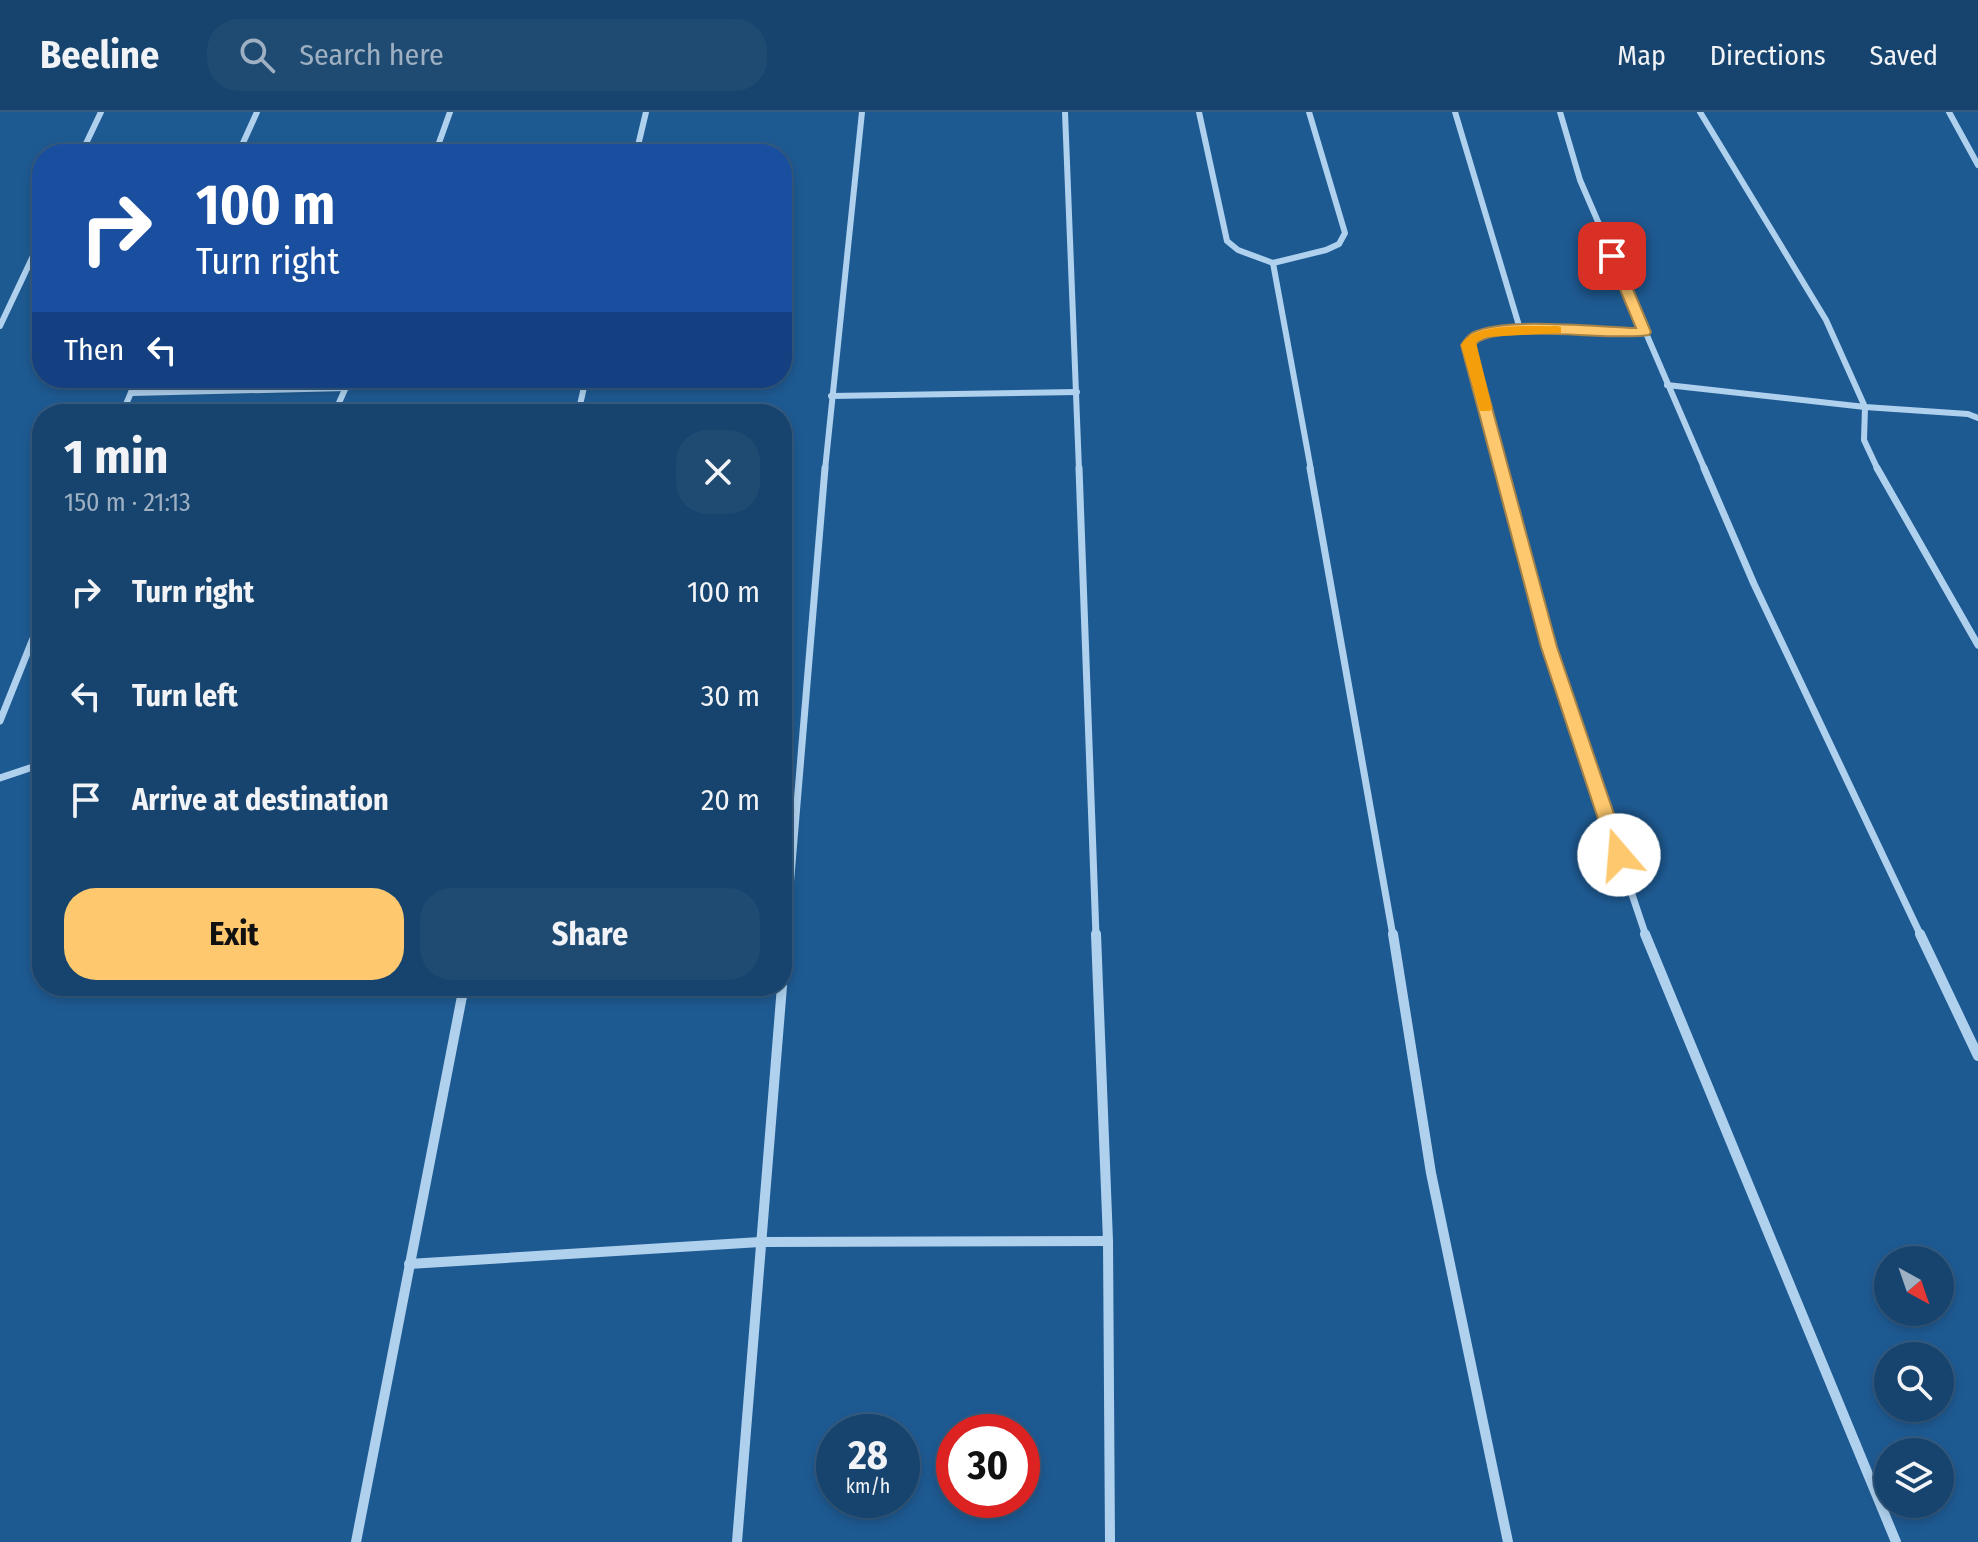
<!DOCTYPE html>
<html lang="en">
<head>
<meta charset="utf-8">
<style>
  body { margin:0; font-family:"Fira Sans Condensed",sans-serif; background:#1f4b73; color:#f1f3f6; height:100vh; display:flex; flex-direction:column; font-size:30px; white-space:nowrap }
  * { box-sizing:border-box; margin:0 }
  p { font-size:26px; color:#9eb0c2 }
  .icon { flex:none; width:44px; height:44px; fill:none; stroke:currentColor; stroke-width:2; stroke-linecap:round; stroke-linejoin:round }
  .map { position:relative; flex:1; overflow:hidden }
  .panel { position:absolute; left:32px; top:292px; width:760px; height:592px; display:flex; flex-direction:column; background:#16446e; border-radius:32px; box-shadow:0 4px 12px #0003,0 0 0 2px #355c81 }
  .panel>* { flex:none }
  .hud { position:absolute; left:32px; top:32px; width:760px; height:244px; border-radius:32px; box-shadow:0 4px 12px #0003,0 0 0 2px #355c81; background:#1a4fa0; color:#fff; overflow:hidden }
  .needle { width:52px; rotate:140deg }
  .fabs { position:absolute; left:1874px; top:1134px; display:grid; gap:16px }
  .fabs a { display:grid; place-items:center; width:80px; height:80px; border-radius:50%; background:#16446e; box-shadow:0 4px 12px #0003,0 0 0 2px #355c81; font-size:40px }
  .speed { position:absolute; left:816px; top:1302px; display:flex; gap:16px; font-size:40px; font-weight:700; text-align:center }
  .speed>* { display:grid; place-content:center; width:104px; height:104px; border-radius:50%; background:#16446e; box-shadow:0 4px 12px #0003,0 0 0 2px #355c81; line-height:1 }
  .speed small { font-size:20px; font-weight:400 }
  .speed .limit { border:12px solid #d22; background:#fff; color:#111 }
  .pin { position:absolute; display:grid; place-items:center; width:68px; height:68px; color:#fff; margin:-34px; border-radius:16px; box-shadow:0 4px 12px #0006 }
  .me { position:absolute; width:88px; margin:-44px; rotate:342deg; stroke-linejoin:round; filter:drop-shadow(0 0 6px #0008) }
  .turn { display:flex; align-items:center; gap:28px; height:168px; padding:0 32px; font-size:36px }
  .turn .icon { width:104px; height:104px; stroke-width:2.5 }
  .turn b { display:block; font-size:56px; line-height:68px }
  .then { display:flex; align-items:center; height:76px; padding:0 32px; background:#0003; gap:16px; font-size:30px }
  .round { display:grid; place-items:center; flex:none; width:84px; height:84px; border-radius:32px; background:#1f4b73 }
  .overview { display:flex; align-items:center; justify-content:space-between; height:136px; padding:0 32px }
  h1 { font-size:48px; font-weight:700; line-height:60px }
  .button { display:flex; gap:16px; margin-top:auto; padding:16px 32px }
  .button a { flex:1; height:92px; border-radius:32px; background:#fdc86e; color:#111; font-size:32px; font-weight:700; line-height:92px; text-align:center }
  .button a+a { background:#1f4b73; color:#f1f3f6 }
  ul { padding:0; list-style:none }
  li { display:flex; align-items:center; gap:24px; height:104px; padding:0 32px }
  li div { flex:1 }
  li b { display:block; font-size:30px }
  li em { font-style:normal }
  header { display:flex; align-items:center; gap:48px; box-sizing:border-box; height:112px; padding:0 40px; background:#16446e; border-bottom:2px solid #355c81 }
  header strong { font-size:38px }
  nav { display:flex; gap:44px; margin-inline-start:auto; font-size:28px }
  .search { width:560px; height:72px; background:#1f4b73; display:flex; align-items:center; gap:20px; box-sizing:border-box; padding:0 28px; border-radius:32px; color:#9eb0c2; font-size:30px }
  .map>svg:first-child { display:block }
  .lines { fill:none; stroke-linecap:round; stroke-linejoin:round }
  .minor-far2 { stroke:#afd1ee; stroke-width:6 }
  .minor-far1 { stroke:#afd1ee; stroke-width:7 }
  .minor { stroke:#afd1ee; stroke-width:10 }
  .route { fill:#fdc86e; stroke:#a48248; stroke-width:2 }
  .slow { fill:#f59e0b }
</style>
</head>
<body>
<header>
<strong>Beeline</strong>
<div class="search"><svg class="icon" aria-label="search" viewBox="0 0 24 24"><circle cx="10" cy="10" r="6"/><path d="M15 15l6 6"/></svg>Search here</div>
<nav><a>Map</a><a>Directions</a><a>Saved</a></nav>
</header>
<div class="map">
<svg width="1978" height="1430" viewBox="0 0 1978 1430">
  <rect width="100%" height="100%" fill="#1e5a92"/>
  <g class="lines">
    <g class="minor-far2">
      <path d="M 1065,0 L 1079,358"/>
      <path d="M 1199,0 L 1227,129 L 1238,138 L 1273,151 L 1326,138 L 1339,132 L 1345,121 L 1309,0"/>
      <path d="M 1455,0 L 1520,217"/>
      <path d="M 1560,0 L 1580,68 L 1705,358"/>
      <path d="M 1700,0 L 1826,208 L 1865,295 L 1864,328 L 1878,358"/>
      <path d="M 1949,0 L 1978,53"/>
      <path d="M 81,42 L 101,0"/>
      <path d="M 238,42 L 257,0"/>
      <path d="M 435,42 L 450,0"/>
      <path d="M 636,42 L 646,0"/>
      <path d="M 1273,151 L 1311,358"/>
      <path d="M 0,214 L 42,125"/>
      <path d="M 1667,273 L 1865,295 L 1968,302 L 1978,306"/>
      <path d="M 131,281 L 346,276"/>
      <path d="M 831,284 L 1077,280"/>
      <path d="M 122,302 L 137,266"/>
      <path d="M 334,302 L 350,266"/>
      <path d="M 578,302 L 586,266"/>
      <path d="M 825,358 L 862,0"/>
      <path d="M 1502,358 L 1468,233 L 1475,224 L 1520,217 L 1644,220"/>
    </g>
    <g class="minor-far1">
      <path d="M 1079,356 L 1096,824"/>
      <path d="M 1310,356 L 1393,824"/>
      <path d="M 1501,356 L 1549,535 L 1646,824"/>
      <path d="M 1704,356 L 1754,472 L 1921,824"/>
      <path d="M 1877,356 L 1978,533"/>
      <path d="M 0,609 L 42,504"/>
      <path d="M 0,666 L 42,652"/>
      <path d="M 786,824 L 825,356"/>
    </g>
    <g class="minor">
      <path d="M 1096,822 L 1108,1129 L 1110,1430"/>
      <path d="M 1393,822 L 1431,1061 L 1508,1430"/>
      <path d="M 1645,822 L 1896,1430"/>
      <path d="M 1920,822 L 1978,944"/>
      <path d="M 782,868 L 786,822"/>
      <path d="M 409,1152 L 760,1130 L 1108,1129"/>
      <path d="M 356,1430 L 464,874"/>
      <path d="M 737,1430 L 782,874"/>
    </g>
  </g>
  <path class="route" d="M 1612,140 L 1619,144 L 1651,220 L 1649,223 C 1616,230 1491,210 1475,233 L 1557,535 L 1628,743 L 1625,749 L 1612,749 L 1610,743 L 1541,535 L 1461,233 C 1465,228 1468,222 1474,220 C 1507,205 1597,215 1636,216 L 1606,144 Z"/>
  <path class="slow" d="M 1557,214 L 1561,215 L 1561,221 L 1486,225 L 1476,230 L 1492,296 L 1490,299 L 1480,299 L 1461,233 C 1474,209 1532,215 1557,214 Z"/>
</svg>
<div class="fabs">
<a><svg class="needle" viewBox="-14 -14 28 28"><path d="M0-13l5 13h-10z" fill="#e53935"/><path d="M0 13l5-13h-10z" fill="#9eb0c2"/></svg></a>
<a><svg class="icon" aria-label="search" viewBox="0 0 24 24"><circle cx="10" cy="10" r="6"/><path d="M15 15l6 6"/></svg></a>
<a><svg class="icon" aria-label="layers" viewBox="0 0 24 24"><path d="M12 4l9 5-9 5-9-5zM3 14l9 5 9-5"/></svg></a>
</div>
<div class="speed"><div>28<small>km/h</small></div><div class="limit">30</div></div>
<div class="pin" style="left:1612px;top:144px;background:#d93025"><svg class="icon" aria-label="arrive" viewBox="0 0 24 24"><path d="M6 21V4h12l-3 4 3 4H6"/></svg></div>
<svg class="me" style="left:1619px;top:743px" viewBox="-20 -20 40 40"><circle r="19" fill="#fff"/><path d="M0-13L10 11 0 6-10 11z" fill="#fdc86e"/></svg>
<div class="hud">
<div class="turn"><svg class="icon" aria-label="right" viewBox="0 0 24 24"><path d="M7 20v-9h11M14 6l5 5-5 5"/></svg><div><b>100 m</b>Turn right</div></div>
<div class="then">Then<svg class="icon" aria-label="left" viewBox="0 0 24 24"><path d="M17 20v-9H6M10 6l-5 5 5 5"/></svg></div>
</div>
<section class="panel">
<div class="overview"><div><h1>1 min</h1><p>150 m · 21:13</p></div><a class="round"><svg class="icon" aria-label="close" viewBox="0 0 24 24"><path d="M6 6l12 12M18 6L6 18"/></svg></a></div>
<ul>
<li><svg class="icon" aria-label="right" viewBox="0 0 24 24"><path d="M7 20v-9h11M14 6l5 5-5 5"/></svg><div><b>Turn right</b></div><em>100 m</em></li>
<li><svg class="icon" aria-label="left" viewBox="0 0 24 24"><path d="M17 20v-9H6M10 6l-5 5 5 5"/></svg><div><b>Turn left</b></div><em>30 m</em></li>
<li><svg class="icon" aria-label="arrive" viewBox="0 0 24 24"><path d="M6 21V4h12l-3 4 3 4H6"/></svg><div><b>Arrive at destination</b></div><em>20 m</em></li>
</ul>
<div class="button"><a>Exit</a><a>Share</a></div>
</section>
</div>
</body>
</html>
